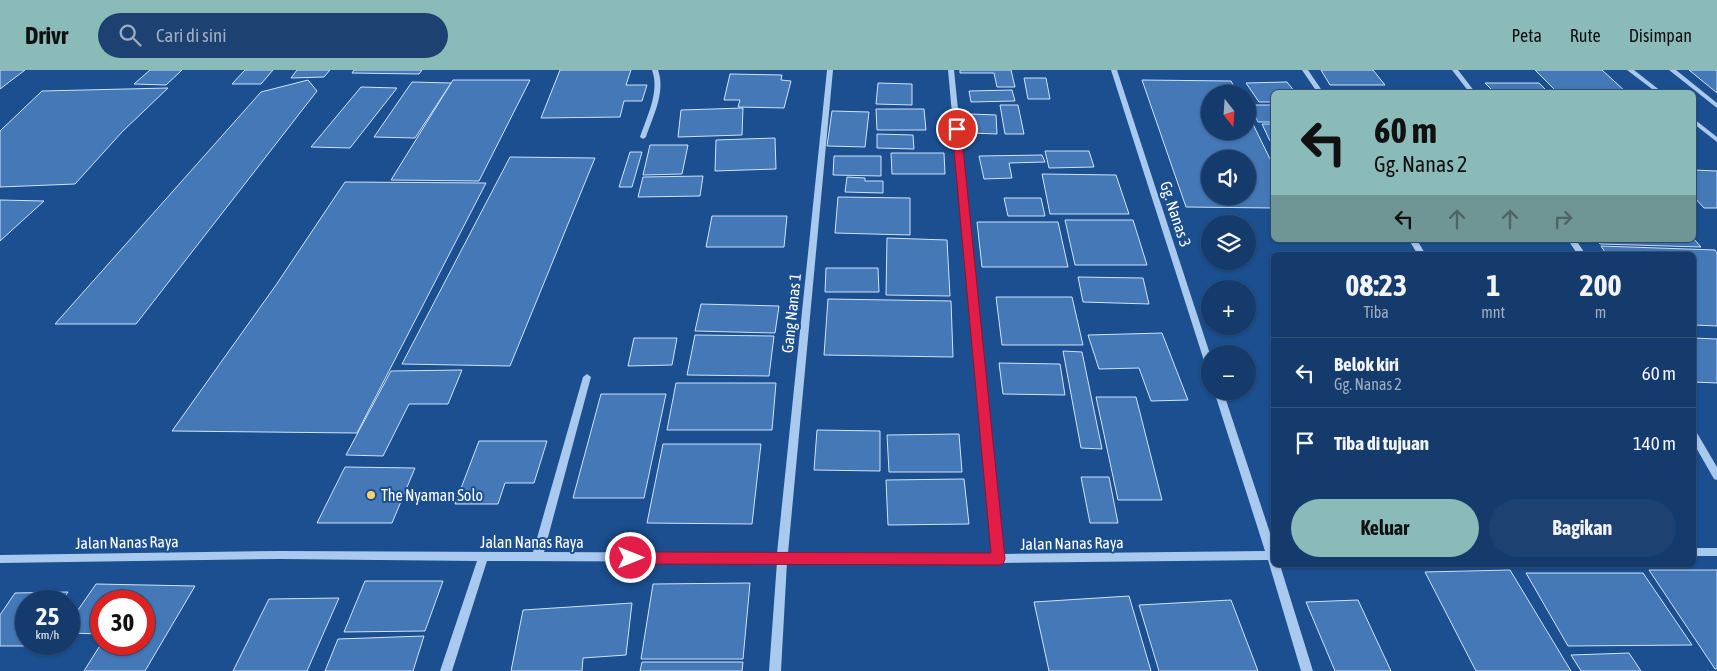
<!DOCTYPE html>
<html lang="id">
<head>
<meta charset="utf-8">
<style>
  body { margin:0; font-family:"Asap Condensed",sans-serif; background:#1d4271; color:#f1f3f6; height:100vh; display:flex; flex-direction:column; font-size:19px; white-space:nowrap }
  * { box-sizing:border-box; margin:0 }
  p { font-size:16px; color:#9dadc1 }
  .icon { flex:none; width:28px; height:28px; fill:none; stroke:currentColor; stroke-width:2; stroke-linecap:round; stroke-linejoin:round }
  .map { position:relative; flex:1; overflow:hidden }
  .side { position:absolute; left:1271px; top:182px; width:425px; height:315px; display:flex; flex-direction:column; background:#143b6b; border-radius:8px; box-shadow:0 1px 4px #0004,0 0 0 1px #33557e }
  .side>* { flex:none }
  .top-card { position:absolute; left:1271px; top:20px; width:425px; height:152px; border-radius:8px; box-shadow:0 1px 4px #0004,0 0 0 1px #33557e; background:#8bbbb9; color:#111; overflow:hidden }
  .needle { width:32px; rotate:163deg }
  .buttons { position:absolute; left:1201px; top:15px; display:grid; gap:10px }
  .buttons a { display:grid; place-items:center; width:55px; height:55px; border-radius:50%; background:#143b6b; box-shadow:0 1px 4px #0004,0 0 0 1px #33557e; font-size:25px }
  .speed { position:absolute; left:15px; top:520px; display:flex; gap:10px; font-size:25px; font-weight:700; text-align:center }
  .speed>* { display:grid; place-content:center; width:65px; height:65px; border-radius:50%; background:#143b6b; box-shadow:0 1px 4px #0004,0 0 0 1px #33557e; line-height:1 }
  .speed small { font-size:12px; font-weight:400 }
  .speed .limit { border:8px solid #d22; background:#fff; color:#111 }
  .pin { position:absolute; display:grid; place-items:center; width:42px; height:42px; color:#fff; margin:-21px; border:2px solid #fff; border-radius:50%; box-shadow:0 1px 5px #0007 }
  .me { position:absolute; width:55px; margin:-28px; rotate:90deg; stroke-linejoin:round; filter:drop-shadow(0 0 4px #0008) }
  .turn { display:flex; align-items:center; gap:18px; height:105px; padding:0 20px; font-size:22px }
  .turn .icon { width:65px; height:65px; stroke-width:2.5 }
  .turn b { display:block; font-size:35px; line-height:42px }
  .lanes { display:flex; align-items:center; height:48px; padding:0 20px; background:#0003; justify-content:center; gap:25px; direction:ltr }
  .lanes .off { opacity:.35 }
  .eta { display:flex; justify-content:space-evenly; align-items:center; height:85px; text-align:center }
  .eta b { font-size:30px; font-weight:700; line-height:35px }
  .button { display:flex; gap:10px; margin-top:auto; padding:10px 20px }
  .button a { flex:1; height:58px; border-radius:30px; background:#8bbbb9; color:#111; font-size:20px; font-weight:700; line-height:58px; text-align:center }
  .button a+a { background:#1d4271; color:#f1f3f6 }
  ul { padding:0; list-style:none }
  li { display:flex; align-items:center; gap:15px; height:70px; padding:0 20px; border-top:1px solid #33557e }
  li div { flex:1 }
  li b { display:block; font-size:19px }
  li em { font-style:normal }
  header { display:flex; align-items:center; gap:30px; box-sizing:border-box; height:70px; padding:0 25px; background:#8bbbb9; color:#111 }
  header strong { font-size:24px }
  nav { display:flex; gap:28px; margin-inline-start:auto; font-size:18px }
  .search { width:350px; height:45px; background:#1d4271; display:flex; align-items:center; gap:12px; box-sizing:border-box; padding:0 18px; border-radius:28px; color:#9dadc1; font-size:19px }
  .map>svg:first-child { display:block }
  .building { fill:#4478b7; stroke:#cfe3fa; fill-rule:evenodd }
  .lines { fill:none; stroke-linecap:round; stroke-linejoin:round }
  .minor { fill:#a9c9ee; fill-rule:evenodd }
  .route { fill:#e11d48; stroke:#92132f }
  .poi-dot { fill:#ffd166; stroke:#1b4f8f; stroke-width:2 }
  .labels { text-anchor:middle; stroke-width:4; stroke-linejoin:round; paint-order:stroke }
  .street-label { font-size:16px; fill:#fff; stroke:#1b4f8f }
  .poi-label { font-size:16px; fill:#fff; stroke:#1b4f8f; text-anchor:start }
</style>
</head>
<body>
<header>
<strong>Drivr</strong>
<div class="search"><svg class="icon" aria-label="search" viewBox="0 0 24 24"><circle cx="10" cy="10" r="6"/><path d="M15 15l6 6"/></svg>Cari di sini</div>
<nav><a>Peta</a><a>Rute</a><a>Disimpan</a></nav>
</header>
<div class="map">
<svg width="1717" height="601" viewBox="0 0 1717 601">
  <rect width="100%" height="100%" fill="#1b4f8f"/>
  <g class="building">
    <path d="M 0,0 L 25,0 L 0,19 Z"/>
    <path d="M 150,0 L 182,0 L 166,15 L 134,14 Z"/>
    <path d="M 245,0 L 273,0 L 261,14 L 232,14 Z"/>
    <path d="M 297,0 L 330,0 L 324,7 L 291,8 Z"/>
    <path d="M 354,0 L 422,0 L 419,4 L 352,3 Z"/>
    <path d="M 560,0 L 631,0 L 626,15 L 647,15 L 642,31 L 624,31 L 620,47 L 541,48 Z"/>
    <path d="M 960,0 L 1011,0 L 1015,17 L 997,17 L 994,3 L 960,3 Z"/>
    <path d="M 1321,0 L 1373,0 L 1385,15 L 1330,15 Z"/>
    <path d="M 1535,0 L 1602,0 L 1626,22 L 1557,22 Z"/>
    <path d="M 1689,0 L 1717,0 L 1717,23 Z"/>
    <path d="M 730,4 L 782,5 L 781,10 L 791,11 L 784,38 L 738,37 L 740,30 L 724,30 Z"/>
    <path d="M 1024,8 L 1046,8 L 1050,29 L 1028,29 Z"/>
    <path d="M 308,10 L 317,21 L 136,254 L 55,254 L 261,22 Z"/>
    <path d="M 453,10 L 530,10 L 479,111 L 391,110 Z"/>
    <path d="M 1142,10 L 1231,11 L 1238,24 L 1210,24 L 1210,61 L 1248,61 L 1248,44 L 1274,97 L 1274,138 L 1186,137 ZM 1210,89 L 1248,89 L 1248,126 L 1210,126 Z"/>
    <path d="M 412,12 L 451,13 L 415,68 L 374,67 Z"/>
    <path d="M 1287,12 L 1295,22 L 1274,22 L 1274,32 L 1259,32 L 1246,13 Z"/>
    <path d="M 878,13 L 912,14 L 912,35 L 876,34 Z"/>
    <path d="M 1485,13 L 1539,13 L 1548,22 L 1494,22 Z"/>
    <path d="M 361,17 L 397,18 L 350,78 L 311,77 Z"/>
    <path d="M 168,18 L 122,62 L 75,114 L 0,117 L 0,61 L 42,21 Z"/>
    <path d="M 1012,20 L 1015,31 L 971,32 L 969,21 Z"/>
    <path d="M 1000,35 L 1018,35 L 1024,64 L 1005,64 Z"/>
    <path d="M 1250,35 L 1274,35 L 1274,52 L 1258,52 Z"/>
    <path d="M 743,38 L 742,65 L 678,67 L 681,40 Z"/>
    <path d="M 876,39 L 924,39 L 926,60 L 877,60 Z"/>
    <path d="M 832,41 L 869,42 L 865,77 L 827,76 Z"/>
    <path d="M 971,44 L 996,45 L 997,64 L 971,63 Z"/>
    <path d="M 1262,54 L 1274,54 L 1274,71 L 1270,71 Z"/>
    <path d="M 877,64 L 913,65 L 914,79 L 877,78 Z"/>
    <path d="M 775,68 L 776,99 L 715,101 L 716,70 Z"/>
    <path d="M 650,75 L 688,75 L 682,104 L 643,105 Z"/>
    <path d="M 1045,81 L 1089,81 L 1094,97 L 1049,98 Z"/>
    <path d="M 630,82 L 642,82 L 632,117 L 619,117 Z"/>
    <path d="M 891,83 L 944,83 L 945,104 L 892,104 Z"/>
    <path d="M 1042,85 L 1045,92 L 1009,93 L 1012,108 L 984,109 L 979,86 Z"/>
    <path d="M 834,86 L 881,86 L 881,106 L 833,105 Z"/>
    <path d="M 510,87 L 595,88 L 510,296 L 402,294 Z"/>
    <path d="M 1694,100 L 1717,101 L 1717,138 L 1704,138 L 1694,127 Z"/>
    <path d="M 1042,104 L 1116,105 L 1129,144 L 1050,144 Z"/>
    <path d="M 703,106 L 700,126 L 638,127 L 643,107 Z"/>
    <path d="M 847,107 L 865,108 L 865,111 L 883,111 L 883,123 L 845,122 Z"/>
    <path d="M 345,112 L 486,113 L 357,363 L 172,361 L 276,215 Z"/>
    <path d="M 838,127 L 910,128 L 910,165 L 835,163 Z"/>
    <path d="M 1004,128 L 1041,128 L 1045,146 L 1008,146 Z"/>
    <path d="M 0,130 L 44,131 L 0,171 Z"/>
    <path d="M 712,146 L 787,146 L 784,177 L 706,177 Z"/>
    <path d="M 1065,150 L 1133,150 L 1147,195 L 1075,195 Z"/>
    <path d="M 977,152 L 1058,152 L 1068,197 L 982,197 Z"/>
    <path d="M 887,168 L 947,170 L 950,226 L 886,225 Z"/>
    <path d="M 1694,169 L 1701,177 L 1600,174 L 1597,170 Z"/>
    <path d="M 1601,176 L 1715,180 L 1717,183 L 1717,256 L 1694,255 L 1694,185 L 1607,185 Z"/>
    <path d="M 826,198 L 878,198 L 879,222 L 825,222 Z"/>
    <path d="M 1078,207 L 1143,208 L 1149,234 L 1083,232 Z"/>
    <path d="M 996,227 L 1072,227 L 1083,275 L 1002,275 Z"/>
    <path d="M 828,229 L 951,231 L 953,287 L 824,285 Z"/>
    <path d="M 701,234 L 779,236 L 775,263 L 695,261 Z"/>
    <path d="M 1162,263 L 1188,330 L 1151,331 L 1139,298 L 1099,299 L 1088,265 Z"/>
    <path d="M 695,265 L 774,266 L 769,306 L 687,305 Z"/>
    <path d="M 634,268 L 677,268 L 672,295 L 628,296 Z"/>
    <path d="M 1694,268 L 1717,269 L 1717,313 L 1694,312 Z"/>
    <path d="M 1063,281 L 1082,282 L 1102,379 L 1081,378 Z"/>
    <path d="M 999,293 L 1060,294 L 1065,325 L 1003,324 Z"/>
    <path d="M 462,300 L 448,334 L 409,334 L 383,386 L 346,385 L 391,301 Z"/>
    <path d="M 676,313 L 776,313 L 772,360 L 667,360 Z"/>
    <path d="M 601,324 L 666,324 L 644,428 L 573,428 Z"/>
    <path d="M 1096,327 L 1136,327 L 1162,430 L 1118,430 Z"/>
    <path d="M 817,360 L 880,361 L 880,401 L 814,400 Z"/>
    <path d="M 959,364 L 962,402 L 889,402 L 887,365 Z"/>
    <path d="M 479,371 L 547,371 L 534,413 L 505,413 L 498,434 L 455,434 Z"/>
    <path d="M 663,374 L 761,374 L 752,454 L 647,453 Z"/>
    <path d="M 345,397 L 415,398 L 392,453 L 317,453 Z"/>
    <path d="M 1081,407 L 1109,407 L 1118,453 L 1090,453 Z"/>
    <path d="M 964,409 L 969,454 L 888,455 L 886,410 Z"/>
    <path d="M 1510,500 L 1571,601 L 1476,601 L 1425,502 Z"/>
    <path d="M 1649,500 L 1717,500 L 1717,599 L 1715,599 Z"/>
    <path d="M 1526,503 L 1643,503 L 1692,575 L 1568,576 Z"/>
    <path d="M 365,511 L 443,511 L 425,561 L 344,562 Z"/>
    <path d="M 750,513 L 743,589 L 641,589 L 653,514 Z"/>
    <path d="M 96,514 L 195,516 L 145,601 L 84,601 L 101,574 L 144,574 L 144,531 L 101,531 L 101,564 L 69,563 L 69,553 Z"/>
    <path d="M 68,522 L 62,531 L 26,531 L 26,574 L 35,574 L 33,576 L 0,576 L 0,545 L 15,523 Z"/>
    <path d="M 1129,526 L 1151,601 L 1049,601 L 1034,532 Z"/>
    <path d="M 339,528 L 307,601 L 233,601 L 269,529 Z"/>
    <path d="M 1231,530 L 1258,601 L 1159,601 L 1139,535 Z"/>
    <path d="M 1358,530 L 1391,601 L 1335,601 L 1306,532 Z"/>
    <path d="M 632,533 L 626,585 L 583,588 L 582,601 L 511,601 L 523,540 Z"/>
    <path d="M 424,566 L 413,601 L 325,601 L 338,569 Z"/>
    <path d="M 1629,583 L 1641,601 L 1581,601 L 1571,585 Z"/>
    <path d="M 642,592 L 743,592 L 742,601 L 640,601 Z"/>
  </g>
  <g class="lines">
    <g class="minor">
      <path d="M 652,0 L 658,0 C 666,22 653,46 646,67 L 643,69 L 640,67 C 647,46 660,22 652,0 Z"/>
      <path d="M 827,0 L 833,0 L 788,483 L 992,484 L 948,0 L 954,0 L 1003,484 L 1265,481 L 1214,321 L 1223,321 L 1274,475 L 1274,495 L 1280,495 L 1313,601 L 1301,601 L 1268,490 L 998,493 L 787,492 L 781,601 L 769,601 L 777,492 L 487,491 L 452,601 L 440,601 L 477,491 L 280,489 L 0,493 L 0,485 L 280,481 L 533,482 L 583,307 L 587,304 L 591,307 L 544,482 L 777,483 Z"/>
      <path d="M 1111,0 L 1117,0 L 1210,284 L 1210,300 L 1206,297 Z"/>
      <path d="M 1302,0 L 1308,0 L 1323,22 L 1317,22 Z"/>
      <path d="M 1452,0 L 1458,0 L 1475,22 L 1469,22 Z"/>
      <path d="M 1627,0 L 1634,0 L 1662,22 L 1656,22 Z"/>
      <path d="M 1669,0 L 1676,0 L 1717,33 L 1717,38 Z"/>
      <path d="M 1694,49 L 1717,67 L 1717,72 L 1694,54 Z"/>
      <path d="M 1409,170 L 1417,170 L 1426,185 L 1418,185 Z"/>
      <path d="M 1568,170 L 1576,170 L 1586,185 L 1578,185 Z"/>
      <path d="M 1694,362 L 1697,363 L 1717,397 L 1717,410 L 1714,409 L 1694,374 Z"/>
      <rect x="1694" y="478" width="23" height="8"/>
    </g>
  </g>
  <path class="route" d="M 957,56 L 961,59 L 1005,489 L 1003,494 L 998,495 L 631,494 L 626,492 L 624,488 L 626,484 L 631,482 L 991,483 L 952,59 Z"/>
  <circle class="poi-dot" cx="371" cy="425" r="5"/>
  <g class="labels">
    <g class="street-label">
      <text transform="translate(1176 144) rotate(72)" y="6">Gg. Nanas 3</text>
      <text transform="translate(791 243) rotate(-84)" y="6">Gang Nanas 1</text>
      <text transform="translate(127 472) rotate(-1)" y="6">Jalan Nanas Raya</text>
      <text x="532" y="478">Jalan Nanas Raya</text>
      <text transform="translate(1072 473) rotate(-1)" y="6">Jalan Nanas Raya</text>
    </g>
    <g class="poi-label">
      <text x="381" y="431">The Nyaman Solo</text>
    </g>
  </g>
</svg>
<div class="buttons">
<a><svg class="needle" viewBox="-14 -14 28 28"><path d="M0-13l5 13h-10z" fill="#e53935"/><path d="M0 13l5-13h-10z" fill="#9dadc1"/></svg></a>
<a><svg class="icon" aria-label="sound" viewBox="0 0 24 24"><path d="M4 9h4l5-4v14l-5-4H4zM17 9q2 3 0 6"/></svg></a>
<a><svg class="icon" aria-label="layers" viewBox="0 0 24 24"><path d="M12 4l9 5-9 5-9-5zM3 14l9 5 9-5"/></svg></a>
<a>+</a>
<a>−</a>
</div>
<div class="speed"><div>25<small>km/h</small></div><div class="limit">30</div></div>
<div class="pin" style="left:957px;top:59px;background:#d93025"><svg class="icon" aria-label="arrive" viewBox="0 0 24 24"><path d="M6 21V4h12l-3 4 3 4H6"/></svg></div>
<svg class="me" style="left:631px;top:488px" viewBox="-20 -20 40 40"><circle r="17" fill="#e11d48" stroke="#fff" stroke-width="3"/><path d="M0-11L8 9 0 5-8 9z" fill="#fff"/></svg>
<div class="top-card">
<div class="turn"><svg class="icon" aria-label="left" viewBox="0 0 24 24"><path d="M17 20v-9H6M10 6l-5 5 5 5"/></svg><div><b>60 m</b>Gg. Nanas 2</div></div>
<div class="lanes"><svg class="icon" aria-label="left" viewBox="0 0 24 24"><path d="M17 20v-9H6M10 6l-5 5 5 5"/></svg><svg class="icon off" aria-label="ahead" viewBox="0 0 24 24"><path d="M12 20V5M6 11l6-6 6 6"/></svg><svg class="icon off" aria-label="ahead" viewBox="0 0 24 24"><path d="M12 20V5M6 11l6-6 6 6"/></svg><svg class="icon off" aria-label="right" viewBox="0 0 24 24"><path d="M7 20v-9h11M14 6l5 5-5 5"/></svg></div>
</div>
<section class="side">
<div class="eta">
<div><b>08:23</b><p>Tiba</p></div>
<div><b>1</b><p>mnt</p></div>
<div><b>200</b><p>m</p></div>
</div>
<ul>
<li><svg class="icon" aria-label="left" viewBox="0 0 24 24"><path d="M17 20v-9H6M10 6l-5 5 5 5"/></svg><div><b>Belok kiri</b><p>Gg. Nanas 2</p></div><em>60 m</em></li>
<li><svg class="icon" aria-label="arrive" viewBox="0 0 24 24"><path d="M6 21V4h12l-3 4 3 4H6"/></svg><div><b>Tiba di tujuan</b></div><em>140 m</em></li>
</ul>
<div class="button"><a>Keluar</a><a>Bagikan</a></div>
</section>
</div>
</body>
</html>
